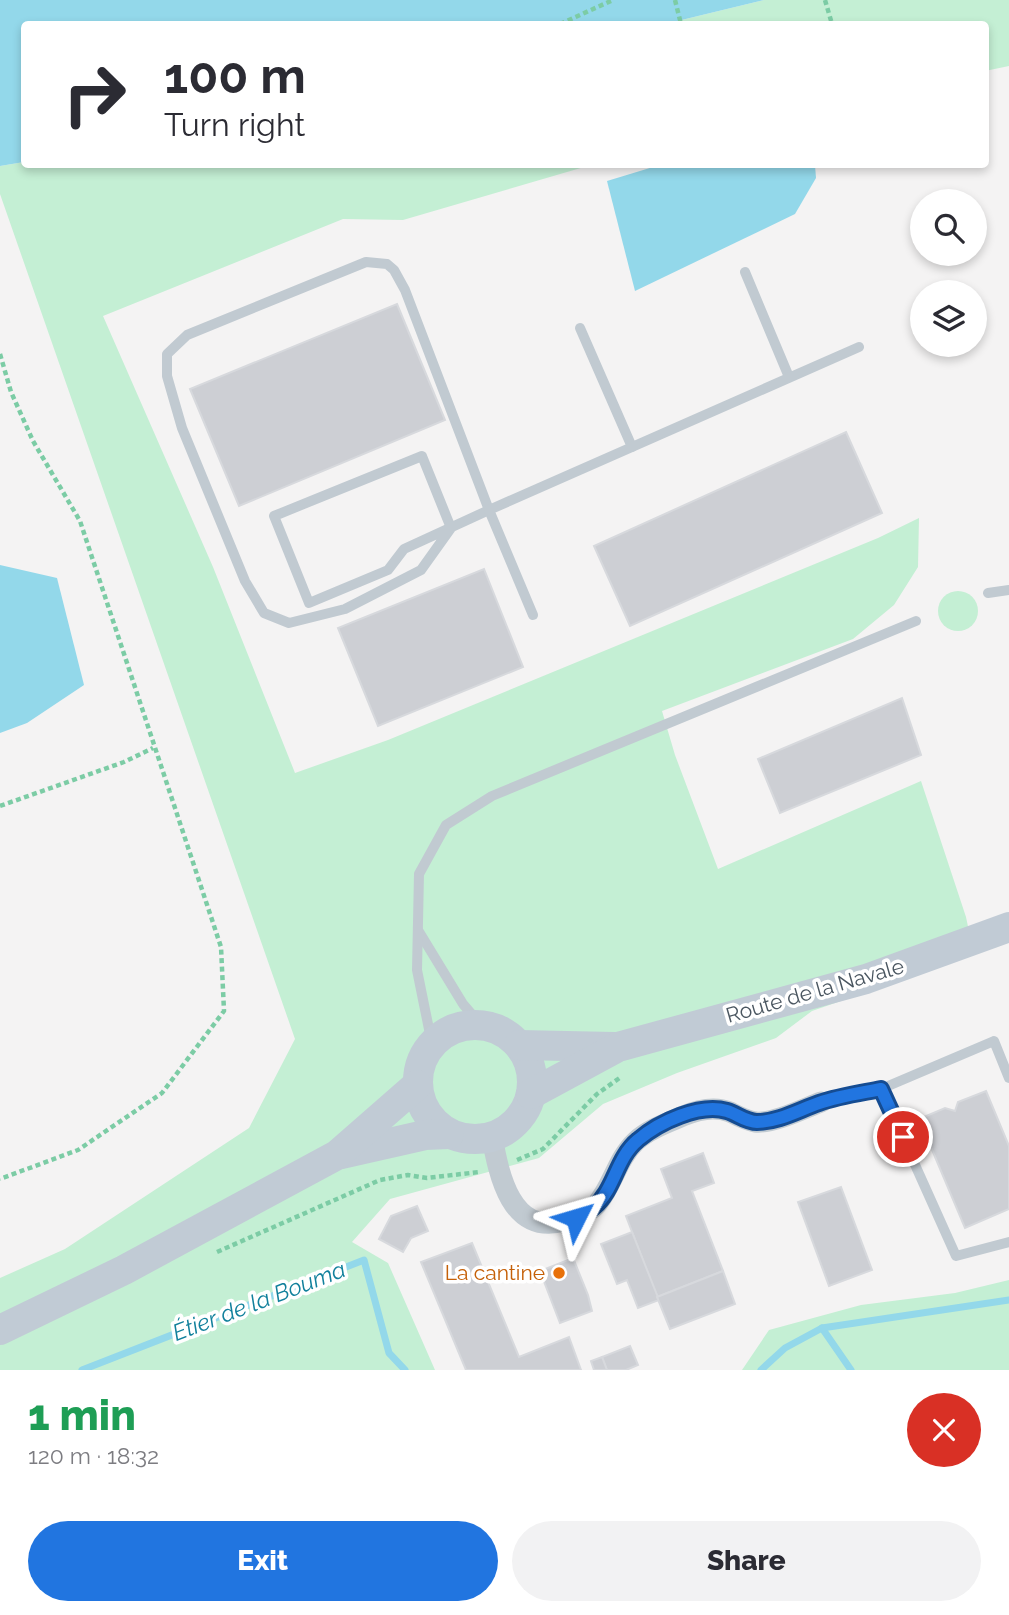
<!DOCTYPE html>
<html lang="en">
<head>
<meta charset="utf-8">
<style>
  body { margin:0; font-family:Raleway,sans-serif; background:#f2f2f3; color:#2b2b33; height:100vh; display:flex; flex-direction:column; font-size:26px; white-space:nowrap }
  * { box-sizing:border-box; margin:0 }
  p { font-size:23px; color:#7c7c81 }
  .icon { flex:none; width:38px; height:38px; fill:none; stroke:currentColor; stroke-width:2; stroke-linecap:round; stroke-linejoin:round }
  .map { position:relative; height:1370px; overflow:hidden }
  .drawer { display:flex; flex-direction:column; background:#fff; flex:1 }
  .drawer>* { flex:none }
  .banner { position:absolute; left:21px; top:21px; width:968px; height:147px; border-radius:7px; box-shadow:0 4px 10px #0003; background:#fff; color:#2b2b33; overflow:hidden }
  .fabs { position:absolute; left:910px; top:189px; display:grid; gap:14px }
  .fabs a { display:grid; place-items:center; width:77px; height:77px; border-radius:50%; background:#fff; box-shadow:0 4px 10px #0003; font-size:35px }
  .pin { position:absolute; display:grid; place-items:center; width:60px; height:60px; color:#fff; margin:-30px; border:4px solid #fff; border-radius:50%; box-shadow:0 2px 7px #0007 }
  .me { position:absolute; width:77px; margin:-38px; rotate:50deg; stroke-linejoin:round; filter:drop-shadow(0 0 5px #0008) }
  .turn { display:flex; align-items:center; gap:24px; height:147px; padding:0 28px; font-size:32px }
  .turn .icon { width:91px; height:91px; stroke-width:2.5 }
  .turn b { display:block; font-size:49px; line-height:60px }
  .round { display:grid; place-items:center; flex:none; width:74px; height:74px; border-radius:37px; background:#f2f2f3 }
  .head { display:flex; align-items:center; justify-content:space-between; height:119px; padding:0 28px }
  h1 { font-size:42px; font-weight:800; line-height:52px; color:#1e9e55 }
  .cta { display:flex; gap:14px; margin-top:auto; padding:14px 28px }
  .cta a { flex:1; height:80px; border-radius:42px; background:#2175e0; color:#fff; font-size:28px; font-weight:800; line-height:80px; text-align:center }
  .cta a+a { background:#f2f2f3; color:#2b2b33 }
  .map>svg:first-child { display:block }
  .green { fill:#c4efd4 }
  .water { fill:#93d8ea }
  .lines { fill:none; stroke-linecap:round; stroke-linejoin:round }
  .stream { stroke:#93d8ea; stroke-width:7 }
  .building { fill:#cdcfd4; stroke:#d7d9dd; stroke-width:2 }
  .path { stroke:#7ccca5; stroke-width:4.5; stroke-dasharray:5 3.5; stroke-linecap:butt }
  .lane { stroke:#c1cad1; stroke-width:10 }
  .street { stroke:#c1cad1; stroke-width:21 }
  .secondary { stroke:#c1cbd5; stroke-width:30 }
  .route-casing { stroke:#154c92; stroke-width:18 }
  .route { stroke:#2175e0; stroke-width:12 }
  .food-dot { fill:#e8710a; stroke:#fff; stroke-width:2.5 }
  .labels { text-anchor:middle; stroke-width:7; stroke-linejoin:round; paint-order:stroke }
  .street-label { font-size:21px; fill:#4a5660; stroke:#fff }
  .food-label { font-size:21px; fill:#c56008; stroke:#fff; text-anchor:end }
  .water-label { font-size:23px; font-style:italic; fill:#11809c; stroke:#fff }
</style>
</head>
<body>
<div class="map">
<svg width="1009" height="1370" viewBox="0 0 1009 1370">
  <rect width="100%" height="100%" fill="#f4f3f3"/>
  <g class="green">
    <path d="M 764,0 L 1009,0 L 1009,66 L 985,71 L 985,24 L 665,24 Z"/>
    <path d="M 24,162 L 24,164 L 591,165 L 403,220 L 343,219 L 103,316 L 213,567 L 295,773 L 388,740 L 878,538 L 919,518 L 918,567 L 894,605 L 853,639 L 662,711 L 675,755 L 718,869 L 921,781 L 966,917 L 974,955 L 812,1011 L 776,1038 L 677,1073 L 603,1104 L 539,1158 L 390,1199 L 352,1242 L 388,1263 L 435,1370 L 0,1370 L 0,1278 L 65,1249 L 249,1128 L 295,1039 L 0,194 L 0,166 Z"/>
    <circle cx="958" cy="611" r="20"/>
    <path d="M 1009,1280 L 1009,1370 L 742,1370 L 769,1330 L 861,1305 L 955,1293 Z"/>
  </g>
  <g class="water">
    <path d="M 0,0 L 764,0 L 665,24 L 24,24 L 24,162 L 0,166 Z"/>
    <path d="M 663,164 L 815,165 L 816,178 L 795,214 L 635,291 L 607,181 Z"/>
    <path d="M 0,565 L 57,578 L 84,685 L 27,723 L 0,733 Z"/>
  </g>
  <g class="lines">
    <g class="stream">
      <path d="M 822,1328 L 851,1370"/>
      <path d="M 82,1370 L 364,1260 L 389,1353 L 405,1370"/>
      <path d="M 761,1370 L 785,1348 L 822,1328 L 1009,1300"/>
    </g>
  </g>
  <g class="building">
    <path d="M 397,304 L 445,420 L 239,506 L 190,389 Z"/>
    <path d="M 846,432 L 882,513 L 630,626 L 594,546 Z"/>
    <path d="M 484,569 L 523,667 L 378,726 L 338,628 Z"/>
    <path d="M 902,698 L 921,755 L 780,813 L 758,759 Z"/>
    <path d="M 986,1091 L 1009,1146 L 1009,1209 L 965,1228 L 919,1119 L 945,1108 L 955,1111 L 958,1102 Z"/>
    <path d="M 703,1153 L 714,1183 L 692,1191 L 723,1271 L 657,1297 L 626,1216 L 672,1198 L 661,1169 Z"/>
    <path d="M 841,1187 L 872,1270 L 829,1286 L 798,1202 Z"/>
    <path d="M 417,1206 L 428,1231 L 411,1238 L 403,1252 L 379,1239 L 391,1216 Z"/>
    <path d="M 632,1232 L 659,1300 L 638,1308 L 627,1280 L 617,1284 L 601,1244 Z"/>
    <path d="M 472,1243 L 519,1357 L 569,1337 L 581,1370 L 466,1370 L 421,1262 Z"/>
    <path d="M 573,1258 L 588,1295 L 592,1311 L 560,1323 L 540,1271 Z"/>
    <path d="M 723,1271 L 735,1304 L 670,1329 L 657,1297 Z"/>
    <path d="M 630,1346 L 638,1365 L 626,1370 L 607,1370 L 602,1357 Z"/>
    <path d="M 602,1357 L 607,1370 L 594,1370 L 591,1361 Z"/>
  </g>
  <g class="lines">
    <g class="path">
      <path d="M 675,0 L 681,24"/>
      <path d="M 825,0 L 832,24"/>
      <path d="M 560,24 L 613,0"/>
      <path d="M 0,354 L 11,392 L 33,441 L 80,521 L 221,947 L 224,1011 L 162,1093 L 78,1150 L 0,1179"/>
      <path d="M 0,806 L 124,762 L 153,748"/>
      <path d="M 517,1160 L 543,1149 L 597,1094 L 621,1077"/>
      <path d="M 217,1252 L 380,1180 L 408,1175 L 427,1178 L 479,1172"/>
    </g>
    <g class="lane">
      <path d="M 745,272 L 789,377"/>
      <path d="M 580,328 L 632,447"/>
      <path d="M 451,528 L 421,570 L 345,609 L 289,623 L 264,613 L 245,581 L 182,428 L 167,376 L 167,354 L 187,335 L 366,262 L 387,264 L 394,270 L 405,290 L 489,510 L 404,549 L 388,570 L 309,603 L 274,516 L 422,456 L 451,528"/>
      <path d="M 988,593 L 1009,590"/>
      <path d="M 533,615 L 489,510 L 859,347"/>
      <path d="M 418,930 L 463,1004 L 481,1025"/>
      <path d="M 432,1044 L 417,970 L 419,874 L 446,825 L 492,796 L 916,621"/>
      <path d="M 1009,1078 L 994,1041 L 881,1089 L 956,1256 L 1009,1242"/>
      <path d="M 821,1102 L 881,1089"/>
    </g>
    <path class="street" d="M 492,1137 C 499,1175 511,1236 564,1221 C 575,1218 589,1213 597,1204 C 613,1185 617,1159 636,1141 C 649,1129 667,1123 683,1116 C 697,1110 715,1106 730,1112 C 738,1116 745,1120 755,1122 C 773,1124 803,1109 821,1102"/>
    <g class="secondary">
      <circle cx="475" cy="1082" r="57"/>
      <path d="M 519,1045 L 614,1047"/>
      <path d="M 531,1094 L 618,1047 L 866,979 L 1009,927"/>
      <path d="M 341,1154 L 425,1135 L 449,1134"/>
      <path d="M 0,1330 L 124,1270 L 337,1155 L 417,1085"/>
    </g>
  </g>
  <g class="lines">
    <g class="route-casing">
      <path id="route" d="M 576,1218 C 582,1214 589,1211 594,1207 C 615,1189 616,1158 638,1140 C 659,1122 700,1103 727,1111 C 737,1114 746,1122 757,1122 C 778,1122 799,1110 819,1103 C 839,1096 861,1093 881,1089 L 903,1137"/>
    </g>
    <use href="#route" class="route"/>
  </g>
  <circle class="food-dot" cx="559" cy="1273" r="7"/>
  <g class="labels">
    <g class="street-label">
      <text transform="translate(815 991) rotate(-16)" y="7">Route de la Navale</text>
    </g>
    <g class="food-label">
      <text x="545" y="1280">La cantine</text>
    </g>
    <g class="water-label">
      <text transform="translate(259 1301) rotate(-21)" y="8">Étier de la Bouma</text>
    </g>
  </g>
</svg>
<div class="fabs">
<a><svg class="icon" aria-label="search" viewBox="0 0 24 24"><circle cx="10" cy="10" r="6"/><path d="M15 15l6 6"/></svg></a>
<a><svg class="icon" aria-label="layers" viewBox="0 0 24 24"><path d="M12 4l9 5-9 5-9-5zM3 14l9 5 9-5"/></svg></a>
</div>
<div class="pin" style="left:903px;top:1137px;background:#d93025"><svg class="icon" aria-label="arrive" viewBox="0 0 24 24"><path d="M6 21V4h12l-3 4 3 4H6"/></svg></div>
<svg class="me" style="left:576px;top:1218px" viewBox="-20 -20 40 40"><path d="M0-17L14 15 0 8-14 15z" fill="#2175e0" stroke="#fff" stroke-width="4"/></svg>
<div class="banner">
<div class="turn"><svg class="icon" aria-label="right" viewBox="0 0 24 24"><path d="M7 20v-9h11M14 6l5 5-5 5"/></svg><div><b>100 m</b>Turn right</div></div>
</div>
</div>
<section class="drawer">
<div class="head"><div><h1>1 min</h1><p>120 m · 18:32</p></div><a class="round" style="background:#d93025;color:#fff"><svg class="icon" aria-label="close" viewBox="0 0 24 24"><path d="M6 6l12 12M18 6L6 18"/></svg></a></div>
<div class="cta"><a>Exit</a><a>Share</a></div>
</section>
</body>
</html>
